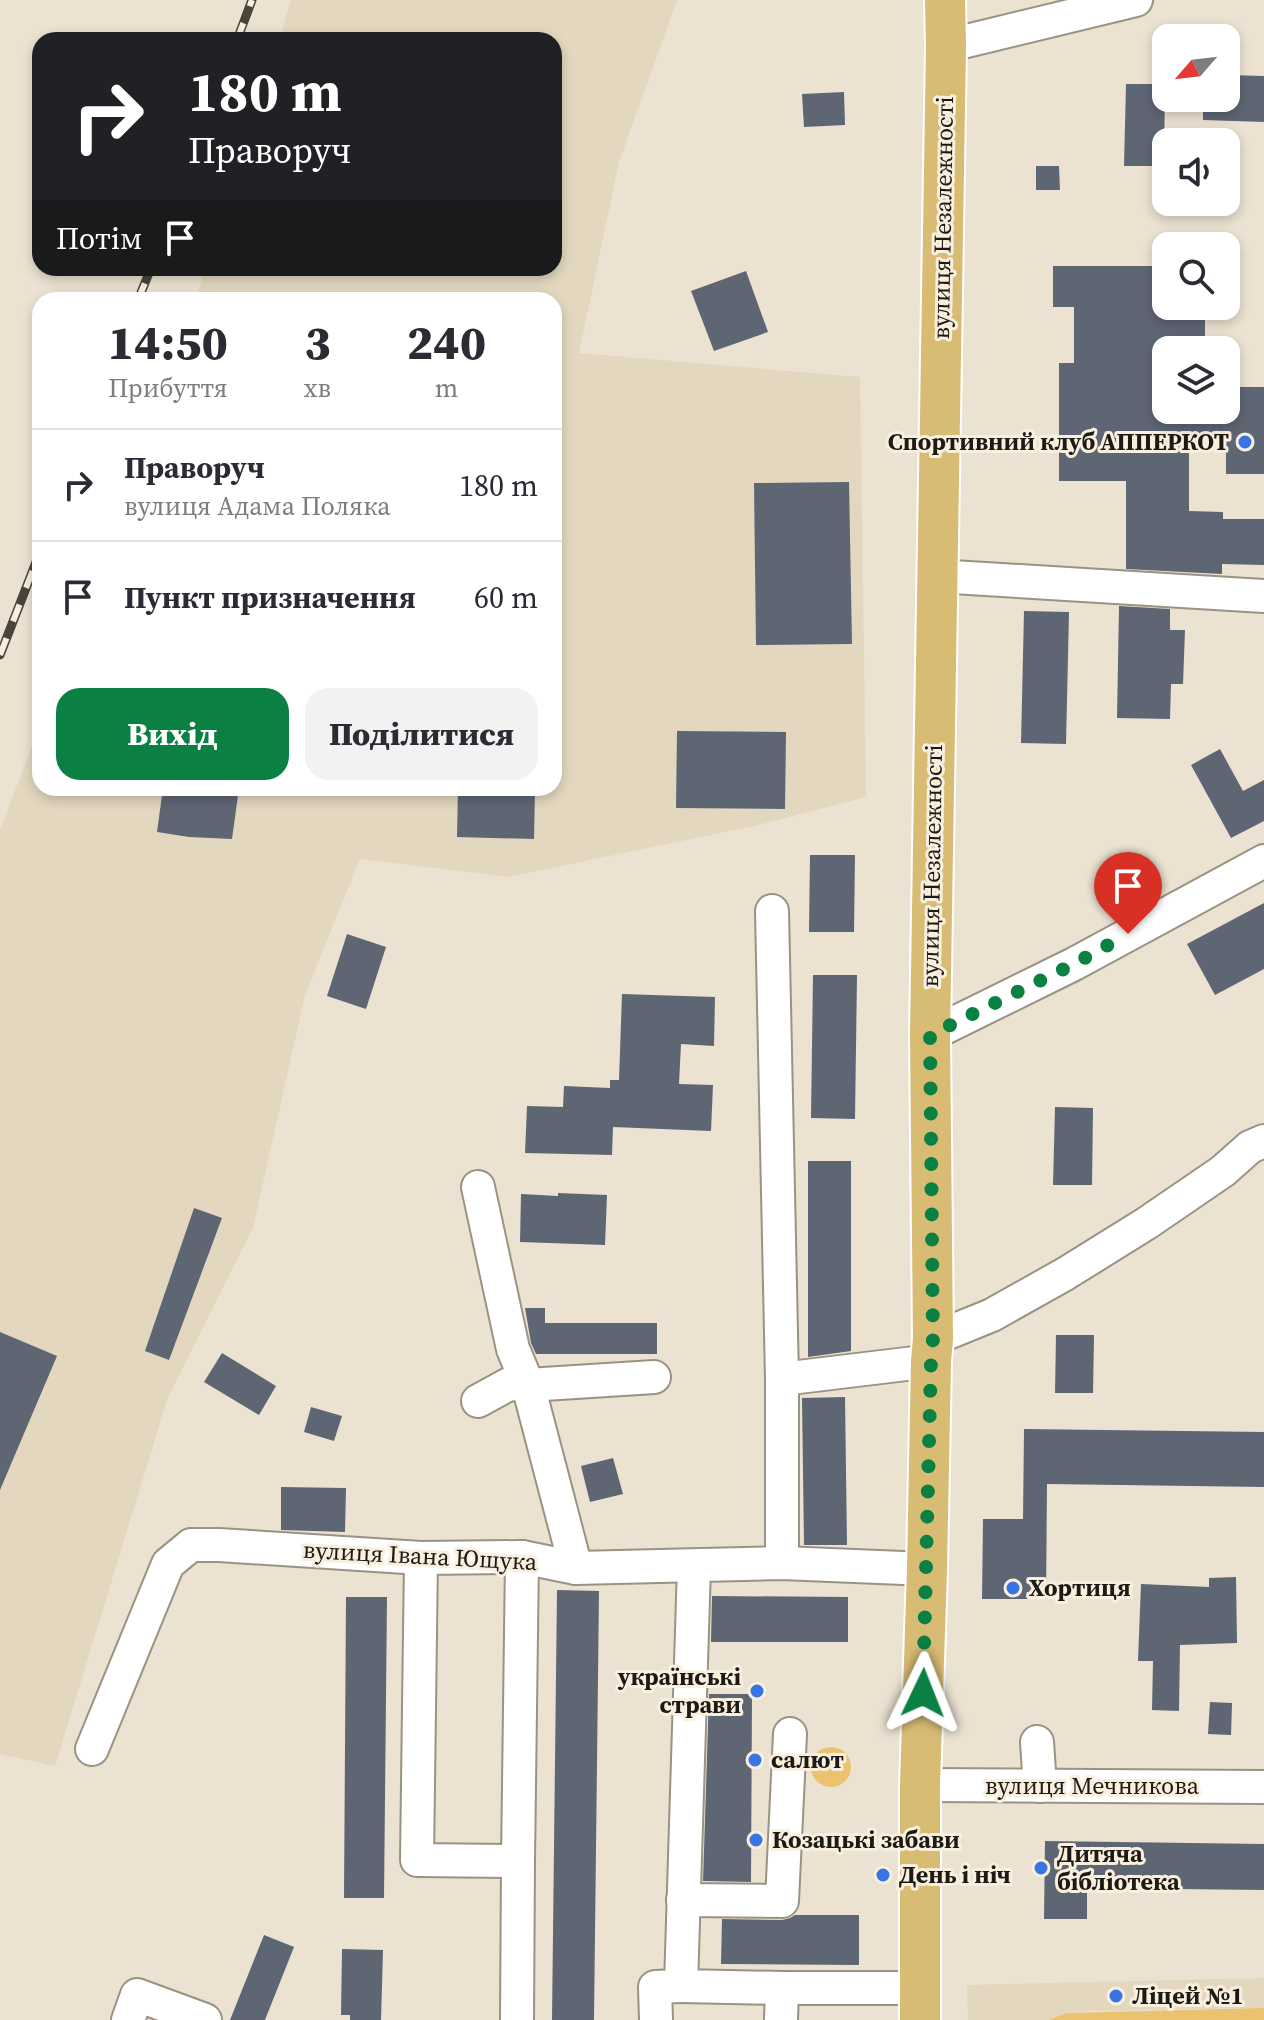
<!DOCTYPE html>
<html lang="uk">
<head>
<meta charset="utf-8">
<style>
  body { margin:0; font-family:"Source Serif 4",serif; background:#f2f2f3; color:#2b2b33; height:100vh; display:flex; flex-direction:column; font-size:30px; white-space:nowrap }
  * { box-sizing:border-box; margin:0 }
  p { font-size:26px; color:#7c7c81 }
  .icon { flex:none; width:44px; height:44px; fill:none; stroke:currentColor; stroke-width:2; stroke-linecap:round; stroke-linejoin:round }
  .map { position:relative; flex:1; overflow:hidden }
  .sheet { position:absolute; left:32px; top:292px; width:530px; height:504px; display:flex; flex-direction:column; background:#fff; border-radius:24px; box-shadow:0 4px 12px #0003 }
  .sheet>* { flex:none }
  .banner { position:absolute; left:32px; top:32px; width:530px; height:244px; border-radius:24px; box-shadow:0 4px 12px #0003; background:#202124; color:#fff; overflow:hidden }
  .needle { width:52px; rotate:242deg }
  .buttons { position:absolute; left:1152px; top:24px; display:grid; gap:16px }
  .buttons a { display:grid; place-items:center; width:88px; height:88px; border-radius:16px; background:#fff; box-shadow:0 4px 12px #0003; font-size:40px }
  .pin { position:absolute; display:grid; place-items:center; width:68px; height:68px; color:#fff; margin:-82px -34px; border-radius:50% 50% 50% 0; rotate:-45deg; box-shadow:0 0 8px #0007 }
  .pin .icon { rotate:45deg }
  .me { position:absolute; width:88px; margin:-44px; rotate:2deg; stroke-linejoin:round; filter:drop-shadow(0 0 6px #0008) }
  .turn { display:flex; align-items:center; gap:28px; height:168px; padding:0 24px; font-size:36px }
  .turn .icon { width:104px; height:104px; stroke-width:2.5 }
  .turn b { display:block; font-size:56px; line-height:68px }
  .then { display:flex; align-items:center; height:76px; padding:0 24px; background:#0003; gap:16px; font-size:30px }
  .eta { display:flex; justify-content:space-evenly; align-items:center; height:136px; text-align:center }
  .eta b { font-size:48px; font-weight:800; line-height:56px }
  .primary-button { display:flex; gap:16px; margin-top:auto; padding:16px 24px }
  .primary-button a { flex:1; height:92px; border-radius:24px; background:#0b8043; color:#fff; font-size:32px; font-weight:800; line-height:92px; text-align:center }
  .primary-button a+a { background:#f2f2f3; color:#2b2b33 }
  ul { padding:0; list-style:none }
  li { display:flex; align-items:center; gap:24px; height:112px; padding:0 24px; border-top:2px solid #e1e1e2 }
  li div { flex:1 }
  li b { display:block; font-size:30px }
  li em { font-style:normal }
  .map>svg:first-child { display:block }
  .built { fill:#e3d7bf }
  .green { fill:#ebc270 }
  .building { fill:#5e6674 }
  .lines { fill:none; stroke-linecap:round; stroke-linejoin:round }
  .minor-casing { stroke:#9a9282; stroke-width:36 }
  .major-casing { stroke:#fff; stroke-width:44 }
  .minor { stroke:#fff; stroke-width:32 }
  .major { stroke:#d8bc74; stroke-width:40 }
  .rail-casing { stroke:#49443c; stroke-width:9 }
  .rail { stroke:#f8efde; stroke-width:6; stroke-dasharray:18; stroke-linecap:butt }
  .route { stroke:#0b8043; stroke-width:14; stroke-dasharray:0 25.2 }
  .poi-dot { fill:#3874e3; stroke:#f8efde; stroke-width:3 }
  .labels { text-anchor:middle; stroke-width:6; stroke-linejoin:round; paint-order:stroke }
  .street-label { font-size:24px; fill:#1d1914; stroke:#f8efde }
  .poi-label { font-size:24px; font-weight:bold; fill:#1d1914; stroke:#f8efde; text-anchor:start }
</style>
</head>
<body>
<div class="map">
<svg width="1264" height="2020" viewBox="0 0 1264 2020">
  <rect width="100%" height="100%" fill="#ebe2d1"/>
  <g class="built">
    <path d="M 291,0 L 677,0 L 619,162 L 579,353 L 860,377 L 866,797 L 754,826 L 508,877 L 360,859 L 305,995 L 253,1228 L 168,1397 L 55,1766 L 0,1754 L 0,830 L 40,725 L 40,788 L 554,788 L 554,300 L 195,300 L 206,268 L 554,268 L 554,40 L 279,40 Z"/>
    <path d="M 1264,1978 L 1264,2008 L 1092,2011 L 1067,2013 L 1048,2020 L 968,2020 L 967,1985 Z"/>
  </g>
  <g class="green">
    <circle cx="831" cy="1767" r="20"/>
    <path d="M 1264,2008 L 1264,2020 L 1048,2020 L 1067,2013 Z"/>
  </g>
  <g class="building">
    <path d="M 1226,75 L 1264,76 L 1264,122 L 1203,120 L 1203,98 L 1226,98 Z"/>
    <path d="M 1126,84 L 1165,84 L 1164,166 L 1124,166 Z"/>
    <path d="M 844,92 L 845,125 L 804,127 L 802,94 Z"/>
    <path d="M 1036,166 L 1059,166 L 1060,190 L 1036,190 Z"/>
    <path d="M 1053,266 L 1166,266 L 1166,306 L 1205,306 L 1205,350 L 1166,350 L 1166,410 L 1226,410 L 1226,387 L 1264,387 L 1264,474 L 1226,474 L 1226,434 L 1189,434 L 1189,511 L 1223,512 L 1223,519 L 1264,519 L 1264,565 L 1222,564 L 1222,574 L 1126,569 L 1126,481 L 1059,481 L 1059,363 L 1074,363 L 1074,307 L 1053,307 Z"/>
    <path d="M 746,271 L 768,332 L 714,351 L 691,291 Z"/>
    <path d="M 849,482 L 852,644 L 756,645 L 754,483 Z"/>
    <path d="M 1119,606 L 1170,609 L 1170,630 L 1185,630 L 1183,684 L 1171,684 L 1170,719 L 1117,718 Z"/>
    <path d="M 1024,611 L 1069,612 L 1066,744 L 1021,743 Z"/>
    <path d="M 677,731 L 786,732 L 785,809 L 676,808 Z"/>
    <path d="M 1220,749 L 1243,791 L 1264,780 L 1264,821 L 1231,838 L 1191,765 Z"/>
    <path d="M 163,788 L 239,788 L 232,839 L 189,837 L 157,832 Z"/>
    <path d="M 458,788 L 535,788 L 534,839 L 457,837 Z"/>
    <path d="M 810,855 L 855,855 L 854,932 L 809,932 Z"/>
    <path d="M 1264,903 L 1264,969 L 1215,995 L 1187,944 Z"/>
    <path d="M 347,934 L 386,947 L 366,1009 L 327,996 Z"/>
    <path d="M 813,975 L 857,975 L 855,1119 L 811,1118 Z"/>
    <path d="M 622,994 L 715,997 L 714,1046 L 681,1044 L 679,1084 L 713,1085 L 711,1131 L 613,1127 L 612,1155 L 525,1153 L 527,1106 L 563,1107 L 564,1086 L 610,1088 L 610,1080 L 619,1080 Z"/>
    <path d="M 1055,1107 L 1093,1108 L 1092,1185 L 1053,1185 Z"/>
    <path d="M 808,1161 L 851,1161 L 851,1351 L 808,1357 Z"/>
    <path d="M 558,1193 L 607,1195 L 605,1245 L 520,1242 L 521,1194 L 558,1196 Z"/>
    <path d="M 194,1208 L 222,1218 L 169,1360 L 145,1351 Z"/>
    <path d="M 525,1308 L 545,1308 L 545,1323 L 657,1323 L 657,1354 L 536,1354 L 531,1343 Z"/>
    <path d="M 0,1332 L 57,1356 L 0,1490 Z"/>
    <path d="M 1056,1335 L 1094,1335 L 1093,1393 L 1055,1393 Z"/>
    <path d="M 222,1353 L 276,1386 L 259,1415 L 204,1382 Z"/>
    <path d="M 845,1397 L 847,1545 L 804,1545 L 802,1398 Z"/>
    <path d="M 311,1407 L 342,1416 L 334,1441 L 304,1432 Z"/>
    <path d="M 1024,1429 L 1264,1432 L 1264,1487 L 1047,1484 L 1046,1599 L 982,1599 L 983,1519 L 1023,1519 Z"/>
    <path d="M 613,1458 L 623,1494 L 590,1502 L 581,1466 Z"/>
    <path d="M 281,1487 L 346,1488 L 345,1532 L 281,1530 Z"/>
    <path d="M 1236,1577 L 1237,1643 L 1180,1645 L 1179,1711 L 1152,1710 L 1153,1661 L 1138,1661 L 1141,1584 L 1209,1587 L 1209,1578 Z"/>
    <path d="M 557,1590 L 599,1591 L 594,2020 L 552,2020 Z"/>
    <path d="M 712,1596 L 848,1597 L 848,1642 L 711,1642 Z"/>
    <path d="M 346,1597 L 387,1597 L 384,1898 L 344,1898 Z"/>
    <path d="M 709,1694 L 752,1694 L 751,1882 L 703,1881 Z"/>
    <path d="M 1210,1702 L 1232,1703 L 1231,1735 L 1208,1734 Z"/>
    <path d="M 1045,1841 L 1264,1844 L 1264,1890 L 1087,1888 L 1087,1919 L 1044,1919 Z"/>
    <path d="M 795,1915 L 859,1915 L 859,1965 L 721,1964 L 722,1919 L 782,1920 L 790,1918 Z"/>
    <path d="M 264,1935 L 294,1947 L 265,2020 L 230,2020 Z"/>
    <path d="M 342,1949 L 383,1950 L 381,2020 L 350,2020 L 350,2015 L 341,2015 Z"/>
  </g>
  <g class="lines">
    <g class="minor-casing">
      <g id="minor">
        <path d="M 946,46 L 1136,0"/>
        <path d="M 936,576 L 1264,596"/>
        <path d="M 772,911 L 782,1379 L 782,1563"/>
        <path d="M 930,1035 L 1074,964 L 1264,861"/>
        <path d="M 478,1187 L 513,1349 L 528,1385 L 576,1568"/>
        <path d="M 933,1339 L 992,1315 L 1065,1274 L 1147,1223 L 1223,1171 L 1250,1147 L 1264,1141"/>
        <path d="M 782,1379 L 931,1361"/>
        <path d="M 478,1401 L 509,1384 L 528,1385 L 654,1377"/>
        <path d="M 421,1558 L 417,1860 L 518,1861 L 522,1557"/>
        <path d="M 694,1566 L 681,1986 L 782,1988 L 920,1988"/>
        <path d="M 1037,1742 L 1040,1786"/>
        <path d="M 92,1749 L 168,1564 L 191,1545 L 219,1545 L 421,1558 L 522,1557 L 576,1568 L 782,1563 L 927,1569"/>
        <path d="M 920,1785 L 1264,1787"/>
        <path d="M 683,1900 L 782,1901 L 790,1734"/>
        <path d="M 128,2020 L 137,1995 L 205,2020"/>
        <path d="M 517,2020 L 518,1861"/>
        <path d="M 656,2020 L 655,1987 L 681,1986"/>
        <path d="M 781,2020 L 782,1988"/>
      </g>
    </g>
    <g class="major-casing">
      <path id="major" d="M 920,2020 L 920,1785 L 927,1569 L 931,1361 L 933,1339 L 930,1035 L 946,46 L 945,0"/>
    </g>
    <use href="#minor" class="minor"/>
    <use href="#major" class="major"/>
    <g class="rail-casing">
      <g id="rail">
        <path d="M 237,40 L 252,0"/>
        <path d="M 138,300 L 151,268"/>
        <path d="M 0,655 L 40,552"/>
      </g>
    </g>
    <use href="#rail" class="rail"/>
  </g>
  <g class="lines">
    <path class="route" d="M 923,1693 L 931,1361 L 933,1339 L 930,1035 L 1074,964 L 1128,934"/>
  </g>
  <g class="poi-dot">
    <circle cx="1245" cy="442" r="8"/>
    <circle cx="1013" cy="1588" r="8"/>
    <circle cx="757" cy="1691" r="8"/>
    <circle cx="755" cy="1760" r="8"/>
    <circle cx="756" cy="1840" r="8"/>
    <circle cx="1041" cy="1868" r="8"/>
    <circle cx="883" cy="1875" r="8"/>
    <circle cx="1116" cy="1996" r="8"/>
  </g>
  <g class="labels">
    <g class="street-label">
      <text transform="translate(943 218) rotate(-89)" y="8">вулиця Незалежності</text>
      <text transform="translate(932 866) rotate(-89)" y="8">вулиця Незалежності</text>
      <text transform="translate(420 1556) rotate(3)" y="8">вулиця Івана Ющука</text>
      <text x="1092" y="1794">вулиця Мечникова</text>
    </g>
    <g class="poi-label">
      <text x="1229" y="450" text-anchor="end">Спортивний клуб АППЕРКОТ</text>
      <text x="1029" y="1596">Хортиця</text>
      <text x="741" y="1685" text-anchor="end">українські<tspan x="741" dy="28">страви</tspan></text>
      <text x="771" y="1768">салют</text>
      <text x="772" y="1848">Козацькі забави</text>
      <text x="1057" y="1862">Дитяча<tspan x="1057" dy="28">бібліотека</tspan></text>
      <text x="899" y="1883">День і ніч</text>
      <text x="1132" y="2004">Ліцей №1</text>
    </g>
  </g>
</svg>
<div class="buttons">
<a><svg class="needle" viewBox="-14 -14 28 28"><path d="M0-13l5 13h-10z" fill="#e53935"/><path d="M0 13l5-13h-10z" fill="#7c7c81"/></svg></a>
<a><svg class="icon" aria-label="sound" viewBox="0 0 24 24"><path d="M4 9h4l5-4v14l-5-4H4zM17 9q2 3 0 6"/></svg></a>
<a><svg class="icon" aria-label="search" viewBox="0 0 24 24"><circle cx="10" cy="10" r="6"/><path d="M15 15l6 6"/></svg></a>
<a><svg class="icon" aria-label="layers" viewBox="0 0 24 24"><path d="M12 4l9 5-9 5-9-5zM3 14l9 5 9-5"/></svg></a>
</div>
<div class="pin" style="left:1128px;top:934px;background:#d93025"><svg class="icon" aria-label="arrive" viewBox="0 0 24 24"><path d="M6 21V4h12l-3 4 3 4H6"/></svg></div>
<svg class="me" style="left:923px;top:1693px" viewBox="-20 -20 40 40"><path d="M0-17L14 15 0 8-14 15z" fill="#0b8043" stroke="#fff" stroke-width="4"/></svg>
<div class="banner">
<div class="turn"><svg class="icon" aria-label="right" viewBox="0 0 24 24"><path d="M7 20v-9h11M14 6l5 5-5 5"/></svg><div><b>180 m</b>Праворуч</div></div>
<div class="then">Потім<svg class="icon" aria-label="arrive" viewBox="0 0 24 24"><path d="M6 21V4h12l-3 4 3 4H6"/></svg></div>
</div>
<section class="sheet">
<div class="eta">
<div><b>14:50</b><p>Прибуття</p></div>
<div><b>3</b><p>хв</p></div>
<div><b>240</b><p>m</p></div>
</div>
<ul>
<li><svg class="icon" aria-label="right" viewBox="0 0 24 24"><path d="M7 20v-9h11M14 6l5 5-5 5"/></svg><div><b>Праворуч</b><p>вулиця Адама Поляка</p></div><em>180 m</em></li>
<li><svg class="icon" aria-label="arrive" viewBox="0 0 24 24"><path d="M6 21V4h12l-3 4 3 4H6"/></svg><div><b>Пункт призначення</b></div><em>60 m</em></li>
</ul>
<div class="primary-button"><a>Вихід</a><a>Поділитися</a></div>
</section>
</div>
</body>
</html>
